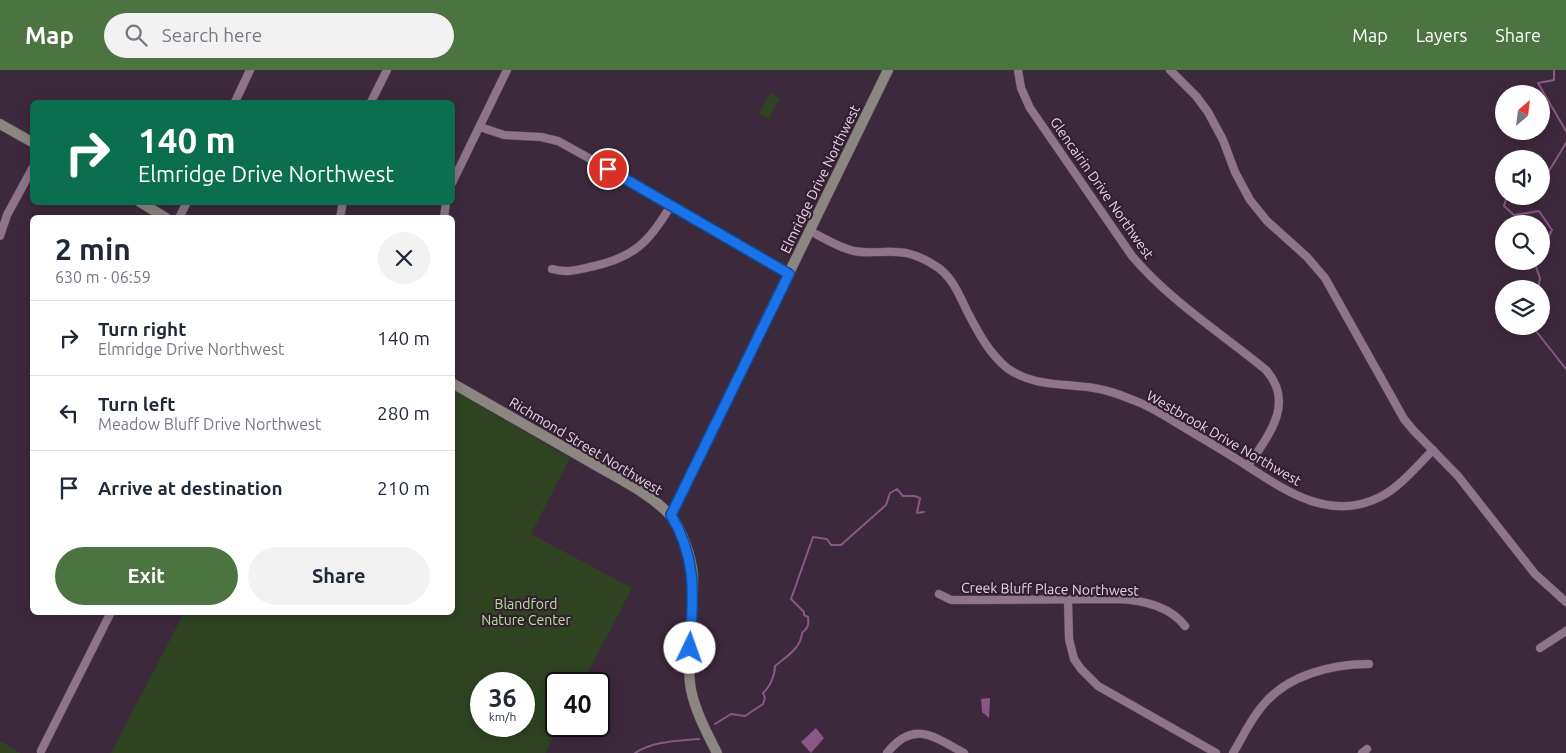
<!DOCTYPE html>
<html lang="en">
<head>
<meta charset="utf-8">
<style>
  body { margin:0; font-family:Ubuntu,sans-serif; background:#f2f2f3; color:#1f2937; height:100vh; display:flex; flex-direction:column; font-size:19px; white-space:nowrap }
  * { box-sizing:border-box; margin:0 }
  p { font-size:16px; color:#747a83 }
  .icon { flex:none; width:28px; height:28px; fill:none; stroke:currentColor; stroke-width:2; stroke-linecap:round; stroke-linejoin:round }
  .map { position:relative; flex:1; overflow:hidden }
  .sheet { position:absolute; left:30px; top:145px; width:425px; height:400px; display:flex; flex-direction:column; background:#fff; border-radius:8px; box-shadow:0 2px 12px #0003 }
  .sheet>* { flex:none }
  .top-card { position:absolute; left:30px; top:30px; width:425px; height:105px; border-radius:8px; box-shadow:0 2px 12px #0003; background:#0b6e4f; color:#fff; overflow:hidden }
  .needle { width:32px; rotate:28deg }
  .tools { position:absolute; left:1495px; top:15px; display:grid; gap:10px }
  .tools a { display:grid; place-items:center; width:55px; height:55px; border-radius:50%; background:#fff; box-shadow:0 2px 12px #0003; font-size:25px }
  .speed { position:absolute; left:470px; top:602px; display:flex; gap:10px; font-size:25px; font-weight:700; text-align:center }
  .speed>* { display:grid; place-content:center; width:65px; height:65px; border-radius:50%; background:#fff; box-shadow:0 2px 12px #0003; line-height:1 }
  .speed small { font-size:12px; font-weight:400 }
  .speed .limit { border:2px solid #111; border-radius:8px; background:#fff; color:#111 }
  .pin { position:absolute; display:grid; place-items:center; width:42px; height:42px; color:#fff; margin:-21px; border:2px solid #fff; border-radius:50%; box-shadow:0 1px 5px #0007 }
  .me { position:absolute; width:55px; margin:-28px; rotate:3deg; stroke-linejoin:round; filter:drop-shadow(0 0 4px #0008) }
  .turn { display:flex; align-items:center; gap:18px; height:105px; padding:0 25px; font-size:22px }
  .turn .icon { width:65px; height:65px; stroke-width:2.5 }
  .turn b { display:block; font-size:35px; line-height:42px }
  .round { display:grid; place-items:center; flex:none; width:52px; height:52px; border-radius:26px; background:#f2f2f3 }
  .overview { display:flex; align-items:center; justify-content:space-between; height:85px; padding:0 25px }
  h1 { font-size:30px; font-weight:700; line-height:38px }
  .action { display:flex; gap:10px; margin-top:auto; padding:10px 25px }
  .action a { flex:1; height:58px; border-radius:30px; background:#4c7441; color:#fff; font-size:20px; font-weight:700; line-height:58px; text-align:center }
  .action a+a { background:#f2f2f3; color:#1f2937 }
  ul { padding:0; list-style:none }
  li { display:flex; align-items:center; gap:15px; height:75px; padding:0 25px; border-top:1px solid #e0e1e3 }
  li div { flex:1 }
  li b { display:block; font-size:19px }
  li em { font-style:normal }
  header { display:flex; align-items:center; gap:30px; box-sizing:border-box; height:70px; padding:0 25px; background:#4c7441; color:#fff }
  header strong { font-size:24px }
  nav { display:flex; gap:28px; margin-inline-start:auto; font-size:18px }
  .search { width:350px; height:45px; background:#f2f2f3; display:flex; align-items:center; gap:12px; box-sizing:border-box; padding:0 18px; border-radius:28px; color:#747a83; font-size:19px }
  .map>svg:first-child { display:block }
  .green { fill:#2e4421; fill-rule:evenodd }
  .water { fill:#895885 }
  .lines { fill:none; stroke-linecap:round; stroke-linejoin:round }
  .stream { stroke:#895885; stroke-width:2 }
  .street-casing { stroke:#5a4858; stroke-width:9 }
  .secondary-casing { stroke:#5a4858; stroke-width:11 }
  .street { stroke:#8e758b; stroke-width:8 }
  .secondary { stroke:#8b8682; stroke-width:10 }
  .route-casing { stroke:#114b97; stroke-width:12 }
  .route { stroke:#1a73e8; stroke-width:9 }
  .labels { text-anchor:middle; stroke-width:4.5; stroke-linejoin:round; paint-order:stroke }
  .street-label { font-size:14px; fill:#e4d7e3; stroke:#331f31 }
  .park-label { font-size:14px; fill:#b1e594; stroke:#331f31 }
</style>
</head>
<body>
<header>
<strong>Map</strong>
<div class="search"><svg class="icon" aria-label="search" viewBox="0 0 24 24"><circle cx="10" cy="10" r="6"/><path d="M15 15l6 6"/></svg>Search here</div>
<nav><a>Map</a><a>Layers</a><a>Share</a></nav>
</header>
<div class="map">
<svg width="1566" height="683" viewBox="0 0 1566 683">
  <rect width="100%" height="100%" fill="#3d293c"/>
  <g class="green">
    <path d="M 770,23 L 780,28 L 769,49 L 759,44 Z"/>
    <path d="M 453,320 L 570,388 L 531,464 L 632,518 L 582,614 L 556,614 L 556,656 L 559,656 L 545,683 L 111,683 L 184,543 L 452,542 ZM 481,614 L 524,614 L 524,656 L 481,656 Z"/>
    <path d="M 0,671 L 21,683 L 0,683 Z"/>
  </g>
  <g class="water">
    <path d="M 990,628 L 989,648 L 982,642 L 981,629 Z"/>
    <path d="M 816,658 L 824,668 L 811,683 L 801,672 Z"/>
  </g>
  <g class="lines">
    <g class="stream">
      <path d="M 1554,0 L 1554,10 L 1538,13 L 1566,61"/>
      <path d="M 1541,114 L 1566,73"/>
      <path d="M 1507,126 L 1504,136 L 1514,145 L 1539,141 L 1552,160 L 1541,181"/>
      <path d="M 1536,191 L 1535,194 L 1540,208 L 1538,219"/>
      <path d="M 1532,256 L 1566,299"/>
      <path d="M 715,654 L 731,644 L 745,646 L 763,634 L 765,628 L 763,623 C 770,617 775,605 775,596 C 786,587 801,578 802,563 C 808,558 809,555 808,547 L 804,545 L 804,542 L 791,529 L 813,467 L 827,469 L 831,475 L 841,475 L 886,435 L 890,423 L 897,419 L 903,426 L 914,426 L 920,428 L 917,443 L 924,442"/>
      <path d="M 635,683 C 654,671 677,671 699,669"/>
    </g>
    <g class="street-casing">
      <g id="street">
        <path d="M 1018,0 L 1021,18 L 1030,38 L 1132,186 C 1170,231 1221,263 1266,300 C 1296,334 1267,367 1248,396"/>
        <path d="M 1170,0 L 1196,26 L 1208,42 L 1223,70 L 1235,102 L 1250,130 L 1267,151 L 1307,187 L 1325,208 L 1404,349 L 1414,361 L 1458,406 L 1535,504 L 1566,532"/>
        <path d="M 235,32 L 250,0"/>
        <path d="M 371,32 L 387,0"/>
        <path d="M 480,57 L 504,65 L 541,67 L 558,71 L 596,92 L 789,204"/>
        <path d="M 452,113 L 507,0"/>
        <path d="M 179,148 L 187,132"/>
        <path d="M 340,148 L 343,132"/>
        <path d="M 444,148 L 446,132"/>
        <path d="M 810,161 C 824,168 839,178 854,181 C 863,183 872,182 881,182 C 903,181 915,183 934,195 C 952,205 959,225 968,243 C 979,264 989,283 1007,298 C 1033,317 1064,313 1094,318 C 1108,320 1121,325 1133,330 C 1150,336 1165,346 1180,355 C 1200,367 1221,379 1241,392 C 1283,419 1328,453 1380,427 C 1400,417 1417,396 1433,380"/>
        <path d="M 0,166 L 7,145 L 32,99"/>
        <path d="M 552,199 C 565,203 577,200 590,197 C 633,188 649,173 671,135"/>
        <path d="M 939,524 L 951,530 L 962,530 L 1117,529 C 1142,530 1169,535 1185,556"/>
        <path d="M 1068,530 L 1069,569 L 1074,589 L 1081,599 L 1098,616 L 1216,683"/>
        <path d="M 1540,578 L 1566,561"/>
        <path d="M 41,681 L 111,542"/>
        <path d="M 887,683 C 913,650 933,666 964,683"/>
        <path d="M 1233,683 C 1243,667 1251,648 1264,634 C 1288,605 1332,594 1369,594"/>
        <path d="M 1362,683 L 1367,679"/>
      </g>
    </g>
    <g class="secondary-casing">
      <g id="secondary">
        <path d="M 0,54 L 32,72"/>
        <path d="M 140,132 L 166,148"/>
        <path d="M 452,313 C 498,339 544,366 590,392 C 617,408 648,422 669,444 C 682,458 692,488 693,507 C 694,543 685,585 691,620 C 696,643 707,663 717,683"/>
        <path d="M 671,445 L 888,0"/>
      </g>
    </g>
    <use href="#street" class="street"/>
    <use href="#secondary" class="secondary"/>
  </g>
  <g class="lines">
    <g class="route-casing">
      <path id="route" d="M 608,99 L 789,204 L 671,445 C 698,490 693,528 690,578"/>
    </g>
    <use href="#route" class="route"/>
  </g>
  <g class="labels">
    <g class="street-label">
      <text transform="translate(820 109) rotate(-64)" y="5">Elmridge Drive Northwest</text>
      <text transform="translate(1102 118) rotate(55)" y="5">Glencairin Drive Northwest</text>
      <text transform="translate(1224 368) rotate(30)" y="5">Westbrook Drive Northwest</text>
      <text transform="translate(586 376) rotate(31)" y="5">Richmond Street Northwest</text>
      <text transform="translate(1050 519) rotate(1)" y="5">Creek Bluff Place Northwest</text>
    </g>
    <g class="park-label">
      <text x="526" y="539">Blandford<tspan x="526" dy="16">Nature Center</tspan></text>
    </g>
  </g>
</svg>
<div class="tools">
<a><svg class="needle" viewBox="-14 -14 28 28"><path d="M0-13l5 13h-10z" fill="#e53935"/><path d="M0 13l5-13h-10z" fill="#747a83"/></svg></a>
<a><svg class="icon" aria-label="sound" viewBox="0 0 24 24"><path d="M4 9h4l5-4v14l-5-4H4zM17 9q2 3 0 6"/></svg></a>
<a><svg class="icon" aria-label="search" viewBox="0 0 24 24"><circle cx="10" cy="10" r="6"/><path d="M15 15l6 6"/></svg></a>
<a><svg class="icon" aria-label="layers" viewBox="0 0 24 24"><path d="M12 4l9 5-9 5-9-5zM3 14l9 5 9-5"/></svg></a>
</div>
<div class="speed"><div>36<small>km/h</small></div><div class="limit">40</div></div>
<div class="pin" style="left:608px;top:99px;background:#d93025"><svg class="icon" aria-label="arrive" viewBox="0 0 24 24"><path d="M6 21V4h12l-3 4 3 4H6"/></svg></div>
<svg class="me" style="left:690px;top:578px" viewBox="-20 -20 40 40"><circle r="19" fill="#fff"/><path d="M0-13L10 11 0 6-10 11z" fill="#1a73e8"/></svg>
<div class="top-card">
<div class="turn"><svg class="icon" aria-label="right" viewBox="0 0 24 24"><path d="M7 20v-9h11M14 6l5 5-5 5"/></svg><div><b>140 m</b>Elmridge Drive Northwest</div></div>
</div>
<section class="sheet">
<div class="overview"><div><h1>2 min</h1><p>630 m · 06:59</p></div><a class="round"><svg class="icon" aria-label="close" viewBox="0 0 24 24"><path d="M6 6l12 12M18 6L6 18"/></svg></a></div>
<ul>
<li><svg class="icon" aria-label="right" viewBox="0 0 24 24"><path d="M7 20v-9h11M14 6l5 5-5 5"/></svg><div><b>Turn right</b><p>Elmridge Drive Northwest</p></div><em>140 m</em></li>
<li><svg class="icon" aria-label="left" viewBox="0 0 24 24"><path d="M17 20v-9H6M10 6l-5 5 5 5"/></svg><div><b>Turn left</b><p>Meadow Bluff Drive Northwest</p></div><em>280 m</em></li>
<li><svg class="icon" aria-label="arrive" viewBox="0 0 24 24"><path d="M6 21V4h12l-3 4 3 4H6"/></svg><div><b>Arrive at destination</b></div><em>210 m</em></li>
</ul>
<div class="action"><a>Exit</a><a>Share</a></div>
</section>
</div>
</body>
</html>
